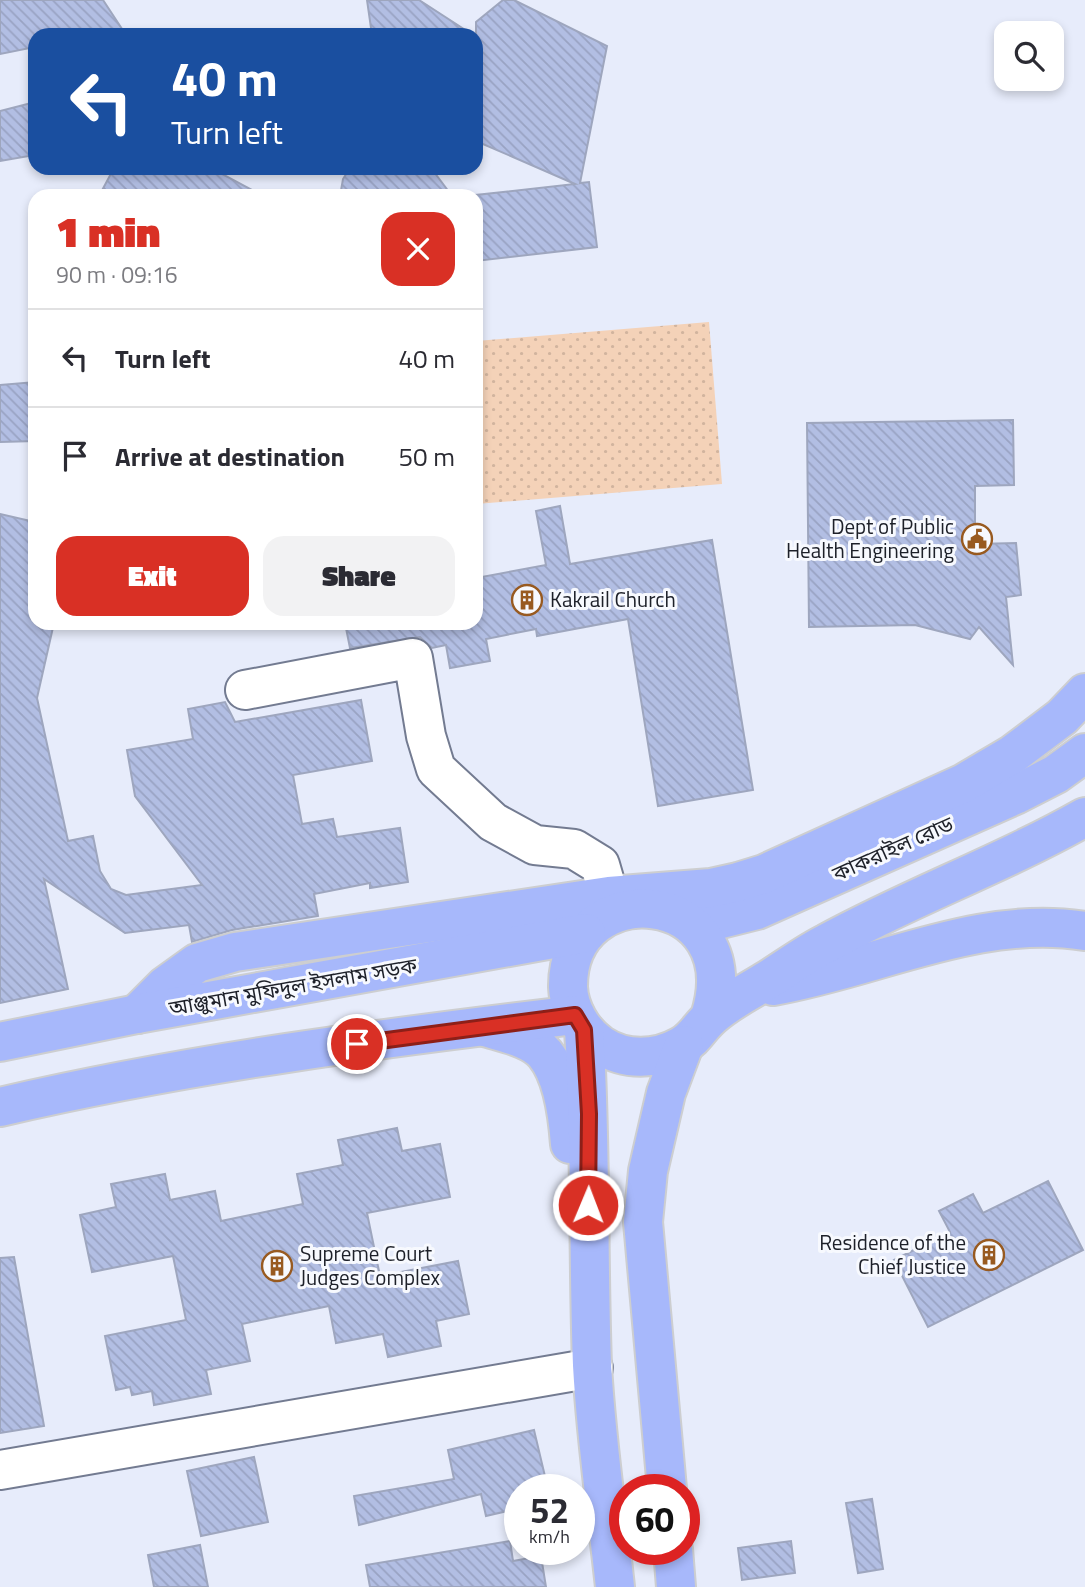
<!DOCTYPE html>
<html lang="en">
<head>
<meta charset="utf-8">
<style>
  body { margin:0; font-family:"Titillium Web","Noto Sans Bengali",sans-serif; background:#f2f2f3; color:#2b2b33; height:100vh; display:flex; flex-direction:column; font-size:26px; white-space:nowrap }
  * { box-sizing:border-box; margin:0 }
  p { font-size:23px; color:#7c7c81 }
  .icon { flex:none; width:38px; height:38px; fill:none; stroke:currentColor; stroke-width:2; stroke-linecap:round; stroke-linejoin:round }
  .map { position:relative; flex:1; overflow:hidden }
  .side { position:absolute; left:28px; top:189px; width:455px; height:441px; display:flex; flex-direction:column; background:#fff; border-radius:21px; box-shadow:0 4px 10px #0003 }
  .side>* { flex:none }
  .top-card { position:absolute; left:28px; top:28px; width:455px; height:147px; border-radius:21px; box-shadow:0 4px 10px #0003; background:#1a4fa0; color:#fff; overflow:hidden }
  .tools { position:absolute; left:994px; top:21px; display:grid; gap:14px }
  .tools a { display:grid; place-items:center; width:70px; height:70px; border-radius:14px; background:#fff; box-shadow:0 4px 10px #0003; font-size:35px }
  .speed { position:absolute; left:504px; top:1474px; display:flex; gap:14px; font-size:35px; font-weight:700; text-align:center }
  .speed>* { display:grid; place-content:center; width:91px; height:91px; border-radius:50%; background:#fff; box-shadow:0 4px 10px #0003; line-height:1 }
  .speed small { font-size:18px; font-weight:400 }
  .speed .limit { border:10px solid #d22; background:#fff; color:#111 }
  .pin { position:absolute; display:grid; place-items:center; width:60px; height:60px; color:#fff; margin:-30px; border:4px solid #fff; border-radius:50%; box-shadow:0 2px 7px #0007 }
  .me { position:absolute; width:77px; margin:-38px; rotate:1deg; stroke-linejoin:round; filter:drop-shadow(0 0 5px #0008) }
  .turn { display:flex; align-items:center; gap:24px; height:147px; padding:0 28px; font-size:32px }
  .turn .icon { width:91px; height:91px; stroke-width:2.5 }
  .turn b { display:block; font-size:49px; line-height:60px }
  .round { display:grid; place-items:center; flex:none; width:74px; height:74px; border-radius:21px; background:#f2f2f3 }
  .summary { display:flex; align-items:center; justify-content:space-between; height:119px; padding:0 28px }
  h1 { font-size:42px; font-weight:800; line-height:52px; color:#d93025 }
  .button { display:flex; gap:14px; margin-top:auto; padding:14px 28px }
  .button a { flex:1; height:80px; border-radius:21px; background:#d93025; color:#fff; font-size:28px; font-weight:800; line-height:80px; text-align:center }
  .button a+a { background:#f2f2f3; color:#2b2b33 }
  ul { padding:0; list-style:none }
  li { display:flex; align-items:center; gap:21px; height:98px; padding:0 28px; border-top:2px solid #e1e1e2 }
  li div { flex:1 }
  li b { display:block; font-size:26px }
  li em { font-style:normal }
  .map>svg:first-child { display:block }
  .grass { fill:url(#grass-dots) }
  .building { fill:url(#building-back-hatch); stroke:#9ea6be; stroke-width:2 }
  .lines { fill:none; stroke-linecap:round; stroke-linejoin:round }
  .minor-casing { stroke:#737b91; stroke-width:42 }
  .major-casing { stroke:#cdced0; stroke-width:42 }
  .minor { stroke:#fff; stroke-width:38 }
  .major { stroke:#a7b8fb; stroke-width:38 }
  .route-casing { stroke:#8d1f18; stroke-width:18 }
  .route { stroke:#d93025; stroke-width:12 }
  .labels { text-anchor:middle; stroke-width:6; stroke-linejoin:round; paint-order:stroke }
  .poi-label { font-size:21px; fill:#1d2029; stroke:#f7f9fe; text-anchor:end }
  .street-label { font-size:21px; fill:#1d2029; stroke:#f7f9fe }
</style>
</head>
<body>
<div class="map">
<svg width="1085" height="1587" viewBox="0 0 1085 1587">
  <defs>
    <pattern id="grass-dots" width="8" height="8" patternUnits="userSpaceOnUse" patternTransform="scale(1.75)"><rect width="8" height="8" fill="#f4d2b8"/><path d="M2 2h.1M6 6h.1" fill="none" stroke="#d1b49e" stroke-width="1.8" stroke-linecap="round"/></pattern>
    <pattern id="building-back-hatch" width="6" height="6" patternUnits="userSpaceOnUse" patternTransform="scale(1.75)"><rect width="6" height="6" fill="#b2bee3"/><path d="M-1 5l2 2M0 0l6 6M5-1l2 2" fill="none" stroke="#99a3c3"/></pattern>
  </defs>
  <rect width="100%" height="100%" fill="#e7ecfb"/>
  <path class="grass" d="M 709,322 L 722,484 L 476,504 L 476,341 Z"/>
  <g class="building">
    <path d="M 0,0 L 103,0 L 126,35 L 35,35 L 35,47 L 0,54 Z"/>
    <path d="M 367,0 L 419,0 L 473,35 L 372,35 Z"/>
    <path d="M 503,0 L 514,0 L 607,46 L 580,183 L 589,182 L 597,247 L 476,261 L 476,195 L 575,184 L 476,141 L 476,22 Z"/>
    <path d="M 35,102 L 35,155 L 0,161 L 0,111 Z"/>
    <path d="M 114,168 L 211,168 L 263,196 L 99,196 Z"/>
    <path d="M 350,168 L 431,168 L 452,196 L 340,196 L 343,179 Z"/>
    <path d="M 35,382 L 35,441 L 0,442 L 0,385 Z"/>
    <path d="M 1013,420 L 1014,485 L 975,486 L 975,544 L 1016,543 L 1021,595 L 1006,597 L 1013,665 L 979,627 L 970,639 L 915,625 L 809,627 L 807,423 Z"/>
    <path d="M 560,506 L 570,564 L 712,540 L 753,790 L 658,806 L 628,619 L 537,636 L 536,629 L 486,639 L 490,661 L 450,668 L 446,645 L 432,648 L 420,637 L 350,648 L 345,623 L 476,623 L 476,578 L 546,565 L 536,511 Z"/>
    <path d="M 0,514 L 35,522 L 35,623 L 54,623 L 37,698 L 68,841 L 93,836 L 100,871 L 111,889 L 126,895 L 202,885 L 135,796 L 127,750 L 193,739 L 188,709 L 225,702 L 235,722 L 361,700 L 372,761 L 293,775 L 302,824 L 333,819 L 337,837 L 400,828 L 408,882 L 370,888 L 370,883 L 314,894 L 318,916 L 232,930 L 192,942 L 189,925 L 125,933 L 44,879 L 68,989 L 0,1003 Z"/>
    <path d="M 397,1128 L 402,1151 L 440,1144 L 450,1197 L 367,1213 L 380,1276 L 458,1261 L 469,1314 L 436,1321 L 441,1346 L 388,1357 L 383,1334 L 336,1343 L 329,1306 L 242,1324 L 250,1361 L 206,1370 L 211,1394 L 154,1405 L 152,1391 L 132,1395 L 130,1387 L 116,1390 L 105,1336 L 186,1320 L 173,1256 L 92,1272 L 80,1215 L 116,1207 L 111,1184 L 165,1174 L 170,1200 L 215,1191 L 221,1221 L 303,1204 L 297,1174 L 343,1165 L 338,1140 Z"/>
    <path d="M 1048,1181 L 1083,1250 L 928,1327 L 894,1260 L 950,1232 L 939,1211 L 973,1194 L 983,1213 Z"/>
    <path d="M 14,1257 L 44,1426 L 0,1433 L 0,1258 Z"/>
    <path d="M 534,1430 L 548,1489 L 520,1489 L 520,1508 L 486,1516 L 481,1494 L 359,1525 L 354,1496 L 454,1479 L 448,1450 Z"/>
    <path d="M 254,1457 L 268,1522 L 201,1536 L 187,1471 Z"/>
    <path d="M 872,1499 L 883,1569 L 858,1573 L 846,1503 Z"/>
    <path d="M 510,1541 L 513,1561 L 541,1556 L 546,1587 L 370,1587 L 366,1565 Z"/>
    <path d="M 791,1541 L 795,1573 L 742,1580 L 738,1548 Z"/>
    <path d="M 200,1545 L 208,1587 L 154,1587 L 148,1555 Z"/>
  </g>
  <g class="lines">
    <g class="minor-casing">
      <g id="minor">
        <path d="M 245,690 L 413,658 L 426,736 L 436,769 L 493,822 L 535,845 L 574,849 L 600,865 L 609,896"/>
        <path d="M 0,1470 L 593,1368"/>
      </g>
    </g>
    <g class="major-casing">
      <g id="major">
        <path d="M 693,926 L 757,910 L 1015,795 L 1056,774 L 1085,753"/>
        <path d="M 773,986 C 877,968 978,914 1085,931"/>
        <path d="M 137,1014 L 165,986 L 197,963 L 235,952 L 609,896 L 711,888 L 738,882 L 764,874 L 964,783 L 1013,754 L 1062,717 L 1085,693"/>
        <path d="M 710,1017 C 751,886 567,871 568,987 C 569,1009 582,1032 601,1045 C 625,1061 656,1060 681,1046 C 695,1039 700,1026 711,1017 C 727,1002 750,991 769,979 C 788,967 807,953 827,943 C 911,897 1002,864 1085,817"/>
        <path d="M 485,1027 C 504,1033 532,1038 545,1054 C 563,1076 568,1117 570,1144"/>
        <path d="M 584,1030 C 591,1141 588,1253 592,1365 C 596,1439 607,1513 615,1587"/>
        <path d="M 0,1042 L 137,1014 L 586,933"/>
        <path d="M 0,1107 C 189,1063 382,1038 575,1015"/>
        <path d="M 667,1489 L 643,1222 L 648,1171 L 666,1093 L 684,1045"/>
        <path d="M 673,1549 L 676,1587"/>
      </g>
    </g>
    <use href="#minor" class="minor"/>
    <use href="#major" class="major"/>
  </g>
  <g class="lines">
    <g class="route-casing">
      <path id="route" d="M 357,1044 L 575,1015 L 584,1030 L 589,1114 L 588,1205"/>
    </g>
    <use href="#route" class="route"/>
  </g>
  <defs>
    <g id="civic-ring" transform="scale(1.575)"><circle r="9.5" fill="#f7f9fe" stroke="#985a20" stroke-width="1.5"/><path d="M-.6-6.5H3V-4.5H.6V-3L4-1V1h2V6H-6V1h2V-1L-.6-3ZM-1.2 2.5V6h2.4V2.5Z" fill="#985a20"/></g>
    <g id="building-ring" transform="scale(1.575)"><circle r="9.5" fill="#f7f9fe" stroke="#985a20" stroke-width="1.5"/><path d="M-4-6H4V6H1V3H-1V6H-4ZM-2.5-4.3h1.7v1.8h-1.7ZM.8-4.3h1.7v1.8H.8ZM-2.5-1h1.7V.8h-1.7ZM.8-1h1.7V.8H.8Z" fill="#985a20"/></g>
  </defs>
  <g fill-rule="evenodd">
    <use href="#civic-ring" x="977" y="539"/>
    <use href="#building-ring" x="527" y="600"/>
    <use href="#building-ring" x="989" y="1255"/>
    <use href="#building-ring" x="277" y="1266"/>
  </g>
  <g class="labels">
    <g class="poi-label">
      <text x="954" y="534">Dept of Public<tspan x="954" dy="24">Health Engineering</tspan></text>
      <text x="550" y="607" text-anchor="start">Kakrail Church</text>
      <text x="966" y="1250">Residence of the<tspan x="966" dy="24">Chief Justice</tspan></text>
      <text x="300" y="1261" text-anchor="start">Supreme Court<tspan x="300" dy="24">Judges Complex</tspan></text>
    </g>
    <g class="street-label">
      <text transform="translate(893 849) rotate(-24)" y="7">কাকরাইল রোড</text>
      <text transform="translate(293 987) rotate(-10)" y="7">আঞ্জুমান মুফিদুল ইসলাম সড়ক</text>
    </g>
  </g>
</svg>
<div class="tools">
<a><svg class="icon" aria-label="search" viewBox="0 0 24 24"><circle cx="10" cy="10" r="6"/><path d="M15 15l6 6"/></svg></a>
</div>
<div class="speed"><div>52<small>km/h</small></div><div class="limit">60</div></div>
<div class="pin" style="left:357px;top:1044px;background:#d93025"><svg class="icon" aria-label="arrive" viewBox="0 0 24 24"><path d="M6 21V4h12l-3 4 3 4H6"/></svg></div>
<svg class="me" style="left:588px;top:1205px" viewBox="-20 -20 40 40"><circle r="17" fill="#d93025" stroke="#fff" stroke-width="3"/><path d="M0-11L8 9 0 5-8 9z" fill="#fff"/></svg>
<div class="top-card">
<div class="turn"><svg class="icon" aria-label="left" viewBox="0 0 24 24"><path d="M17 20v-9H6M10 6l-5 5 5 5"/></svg><div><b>40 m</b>Turn left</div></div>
</div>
<section class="side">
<div class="summary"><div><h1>1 min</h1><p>90 m · 09:16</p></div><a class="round" style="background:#d93025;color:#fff"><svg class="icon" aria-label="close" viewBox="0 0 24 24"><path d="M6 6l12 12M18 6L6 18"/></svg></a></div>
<ul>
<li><svg class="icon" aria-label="left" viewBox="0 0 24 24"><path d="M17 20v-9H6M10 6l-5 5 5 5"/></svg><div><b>Turn left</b></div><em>40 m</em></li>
<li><svg class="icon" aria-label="arrive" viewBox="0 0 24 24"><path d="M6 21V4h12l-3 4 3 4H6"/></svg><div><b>Arrive at destination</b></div><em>50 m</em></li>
</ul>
<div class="button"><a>Exit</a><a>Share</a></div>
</section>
</div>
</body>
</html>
